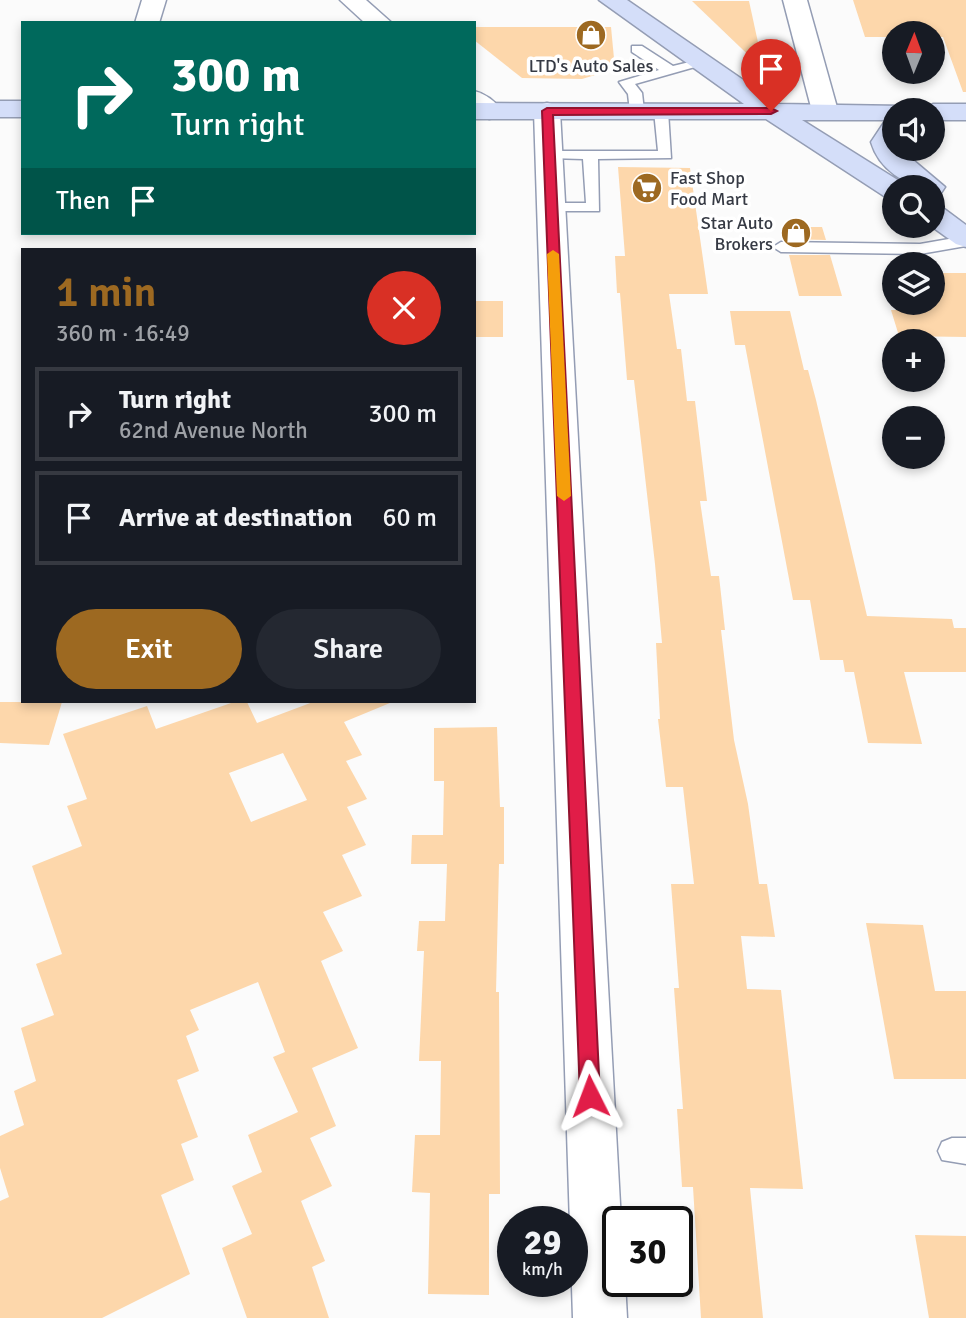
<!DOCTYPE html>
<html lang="en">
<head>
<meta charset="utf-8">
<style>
  body { margin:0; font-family:Signika,sans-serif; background:#242831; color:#f1f3f6; height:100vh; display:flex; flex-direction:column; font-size:26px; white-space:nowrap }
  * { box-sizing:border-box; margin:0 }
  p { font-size:23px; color:#9ea1a6 }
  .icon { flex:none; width:38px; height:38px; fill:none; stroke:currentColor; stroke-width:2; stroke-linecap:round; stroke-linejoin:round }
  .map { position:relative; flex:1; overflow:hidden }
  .sheet { position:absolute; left:21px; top:248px; width:455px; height:455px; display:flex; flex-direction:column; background:#171b24; border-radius:0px; box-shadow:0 4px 10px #0003 }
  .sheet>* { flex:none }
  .banner { position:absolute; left:21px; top:21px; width:455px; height:214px; border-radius:0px; box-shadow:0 4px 10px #0003; background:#00695c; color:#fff; overflow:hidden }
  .needle { width:46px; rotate:1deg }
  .fabs { position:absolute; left:882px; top:21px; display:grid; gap:14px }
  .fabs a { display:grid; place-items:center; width:63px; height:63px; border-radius:50%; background:#171b24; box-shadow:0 4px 10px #0003; font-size:35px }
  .speed { position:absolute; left:497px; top:1206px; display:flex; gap:14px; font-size:35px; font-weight:700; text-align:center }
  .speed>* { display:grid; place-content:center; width:91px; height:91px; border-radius:50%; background:#171b24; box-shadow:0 4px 10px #0003; line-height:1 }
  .speed small { font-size:18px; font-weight:400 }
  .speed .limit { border:4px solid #111; border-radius:10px; background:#fff; color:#111 }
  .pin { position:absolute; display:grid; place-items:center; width:60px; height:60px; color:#fff; margin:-72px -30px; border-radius:50% 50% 50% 0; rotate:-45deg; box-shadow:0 0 7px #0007 }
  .pin .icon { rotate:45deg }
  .me { position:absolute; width:77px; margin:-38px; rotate:357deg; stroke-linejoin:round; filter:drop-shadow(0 0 5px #0008) }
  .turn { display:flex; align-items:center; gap:24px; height:147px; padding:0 35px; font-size:32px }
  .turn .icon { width:91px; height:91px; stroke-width:2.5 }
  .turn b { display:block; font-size:49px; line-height:60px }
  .then { display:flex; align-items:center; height:66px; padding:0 35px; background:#0003; gap:14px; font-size:26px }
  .round { display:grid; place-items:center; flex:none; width:74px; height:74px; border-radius:37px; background:#242831 }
  .overview { display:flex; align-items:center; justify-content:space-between; height:119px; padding:0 35px }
  h1 { font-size:42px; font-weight:600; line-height:52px; color:#9d6921 }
  .button { display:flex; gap:14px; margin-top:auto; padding:14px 35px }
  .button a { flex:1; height:80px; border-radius:42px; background:#9d6921; color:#fff; font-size:28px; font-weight:600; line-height:80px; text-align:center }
  .button a+a { background:#242831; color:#f1f3f6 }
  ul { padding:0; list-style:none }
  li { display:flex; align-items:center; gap:21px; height:94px; margin:0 14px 10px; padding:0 21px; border:4px solid #363941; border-radius:0px }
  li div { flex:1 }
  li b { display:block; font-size:26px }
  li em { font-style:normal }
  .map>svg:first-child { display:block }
  .building { fill:#fdd7ab; fill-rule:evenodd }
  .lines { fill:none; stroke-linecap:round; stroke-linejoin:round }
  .lane-casing { stroke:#949db4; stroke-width:3 }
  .street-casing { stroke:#949db4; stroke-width:3 }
  .secondary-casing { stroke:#949db4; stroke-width:3 }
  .lane { fill:#fff; fill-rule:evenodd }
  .street { fill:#fff; fill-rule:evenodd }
  .secondary { fill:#d4def9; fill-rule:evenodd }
  .route { fill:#e11d48; stroke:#92132f; stroke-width:2 }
  .slow { fill:#f59e0b }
  .labels { text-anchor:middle; stroke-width:7; stroke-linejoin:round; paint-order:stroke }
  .far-poi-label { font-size:18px; fill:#363a44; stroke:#fff }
</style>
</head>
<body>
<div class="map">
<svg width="966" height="1318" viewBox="0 0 966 1318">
  <rect width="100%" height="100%" fill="#fbfbfb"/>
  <g class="building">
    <path d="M 853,0 L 966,0 L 966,92 L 963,92 L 943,37 L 933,37 L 933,33 L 894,33 L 894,37 L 865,37 Z"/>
    <path d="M 692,1 L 749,1 L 764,70 Z"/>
    <path d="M 474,27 L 611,27 L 615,69 L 582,79 L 522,78 L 474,40 Z"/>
    <path d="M 618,167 L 690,168 L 708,294 L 669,294 L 677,349 L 681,349 L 687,401 L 695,401 L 707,501 L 700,501 L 711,576 L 719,576 L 725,630 L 721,630 L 734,740 L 748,804 L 759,884 L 767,884 L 775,937 L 741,936 L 747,989 L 781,990 L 803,1189 L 750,1188 L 763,1318 L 701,1318 L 693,1187 L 682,1187 L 677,1109 L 683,1109 L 674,988 L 679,988 L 671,884 L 694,884 L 683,787 L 666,787 L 658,719 L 660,719 L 656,643 L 662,643 L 655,564 L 634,380 L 627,380 L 620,293 L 617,293 L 615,256 L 625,256 Z"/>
    <path d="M 782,227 L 822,227 L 826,240 L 785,239 Z"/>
    <path d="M 789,255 L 830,255 L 842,296 L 799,296 Z"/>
    <path d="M 933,273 L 966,273 L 966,337 L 899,336 L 891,310 L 905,310 L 903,303 L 933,303 Z"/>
    <rect x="474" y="301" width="29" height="36"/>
    <path d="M 730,311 L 790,311 L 804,370 L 808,370 L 816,400 L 867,616 L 952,619 L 954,628 L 966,628 L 966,672 L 904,672 L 922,744 L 868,743 L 854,672 L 845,672 L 843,660 L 820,660 L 810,600 L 793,600 L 745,345 L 735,345 Z"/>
    <path d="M 0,702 L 62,702 L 49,745 L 0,743 Z"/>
    <path d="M 234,702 L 247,702 L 257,723 L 313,702 L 390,703 L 344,722 L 362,755 L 346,761 L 367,799 L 347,807 L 366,845 L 342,855 L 362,896 L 323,912 L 343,951 L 321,961 L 358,1048 L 312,1068 L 336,1126 L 310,1138 L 332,1186 L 301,1201 L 325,1261 L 312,1267 L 329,1318 L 247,1318 L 222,1248 L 252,1234 L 232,1186 L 262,1172 L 248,1135 L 298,1112 L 273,1057 L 285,1052 L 258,982 L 190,1010 L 199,1030 L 186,1036 L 199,1071 L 177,1080 L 198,1137 L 181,1144 L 194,1180 L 161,1195 L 190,1274 L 102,1318 L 0,1318 L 0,1201 L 9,1197 L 0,1168 L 0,1136 L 24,1125 L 14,1091 L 36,1081 L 21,1028 L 54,1015 L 36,964 L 62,954 L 32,866 L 82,846 L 67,806 L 87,799 L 63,734 L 147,706 L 156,729 ZM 283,753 L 307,800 L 251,822 L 229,773 Z"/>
    <path d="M 497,727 L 500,807 L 504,807 L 504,864 L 499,864 L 496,992 L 499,992 L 500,1194 L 489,1194 L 489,1295 L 428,1294 L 430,1193 L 412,1192 L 415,1135 L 440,1135 L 441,1061 L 419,1061 L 424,951 L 417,951 L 419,921 L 445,921 L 447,864 L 411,864 L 412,835 L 443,835 L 444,781 L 434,781 L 434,728 Z"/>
    <path d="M 866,923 L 923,925 L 935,991 L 966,991 L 966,1079 L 894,1079 Z"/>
    <path d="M 915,1235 L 966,1236 L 966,1318 L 929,1318 Z"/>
  </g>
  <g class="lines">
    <g class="lane-casing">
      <g id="lane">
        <path d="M 632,46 L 642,46 L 673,66 L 702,59 L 709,63 L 635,84 L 642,93 L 644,111 L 637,115 L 630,111 L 628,94 L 619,82 L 659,70 L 632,52 Z"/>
        <path d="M 661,107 L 668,111 L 671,158 L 598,159 L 599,211 L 546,211 L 543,208 L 551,203 L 586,203 L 583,159 L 549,158 L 542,154 L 544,151 L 658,151 L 654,111 Z"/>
        <path d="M 966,236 L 966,246 L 920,254 L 781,252 L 773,247 L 781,242 L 920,244 Z"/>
        <path d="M 952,1138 L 966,1138 L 966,1164 L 942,1160 L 938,1151 L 942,1142 Z"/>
      </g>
    </g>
    <g class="street-casing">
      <g id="street">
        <path d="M 142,0 L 166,0 L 159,23 L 135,23 Z"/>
        <path d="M 340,0 L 366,0 L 392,23 L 365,23 Z"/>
        <path d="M 783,0 L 807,0 L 838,111 L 834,117 L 816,117 L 812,111 Z"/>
        <path d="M 474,91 C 486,94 495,101 502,111 L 498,117 L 489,119 L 474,112 Z"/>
        <path d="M 547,103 L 556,105 L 560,111 L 621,1222 L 618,1222 L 618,1281 L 625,1281 L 627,1318 L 573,1318 L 534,111 L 538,105 Z"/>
      </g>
    </g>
    <g class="secondary-casing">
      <g id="secondary">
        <path d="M 599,0 L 627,0 L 778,104 L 903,106 L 906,110 L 894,110 L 894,149 L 900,149 L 945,187 L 941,193 L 933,195 L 933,187 C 905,187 879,169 871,142 L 885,121 L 891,120 L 802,120 L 904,184 L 906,187 L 894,187 L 894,198 L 884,196 L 766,119 L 474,119 L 474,103 L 744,104 Z"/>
        <rect x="0" y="101" width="23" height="16"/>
        <path d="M 933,104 L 966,104 L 966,120 L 933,120 L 933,110 L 921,110 Z"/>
        <path d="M 933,205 L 943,208 L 966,225 L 966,247 L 956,244 L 931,226 Z"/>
      </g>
    </g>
    <use href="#lane" class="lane"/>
    <use href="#street" class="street"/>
    <use href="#secondary" class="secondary"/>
  </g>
  <path class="route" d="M 547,108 L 771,108 L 777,111 L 771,114 L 553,115 L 600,1096 L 598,1103 L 590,1105 L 583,1103 L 580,1096 L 542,111 Z"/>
  <path class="slow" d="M 553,250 L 559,254 L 571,496 L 564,501 L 557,496 L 547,254 Z"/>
  <defs>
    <g id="shop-disc" transform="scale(1.575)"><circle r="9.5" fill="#9d6921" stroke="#fff"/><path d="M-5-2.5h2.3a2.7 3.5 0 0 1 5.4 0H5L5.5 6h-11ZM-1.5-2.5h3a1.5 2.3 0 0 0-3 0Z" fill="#fff"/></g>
    <g id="supermarket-disc" transform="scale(1.575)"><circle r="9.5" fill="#9d6921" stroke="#fff"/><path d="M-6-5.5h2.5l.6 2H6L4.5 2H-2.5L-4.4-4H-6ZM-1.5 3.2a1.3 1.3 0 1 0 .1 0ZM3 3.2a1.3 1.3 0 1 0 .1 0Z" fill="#fff"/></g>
  </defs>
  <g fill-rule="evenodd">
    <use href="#shop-disc" x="591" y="35"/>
    <use href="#supermarket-disc" x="647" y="188"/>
    <use href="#shop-disc" x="796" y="233"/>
  </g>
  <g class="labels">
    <g class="far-poi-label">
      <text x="591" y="72">LTD's Auto Sales</text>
      <text x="670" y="184" text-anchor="start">Fast Shop<tspan x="670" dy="21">Food Mart</tspan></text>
      <text x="773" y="229" text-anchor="end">Star Auto<tspan x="773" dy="21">Brokers</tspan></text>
    </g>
  </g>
</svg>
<div class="fabs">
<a><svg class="needle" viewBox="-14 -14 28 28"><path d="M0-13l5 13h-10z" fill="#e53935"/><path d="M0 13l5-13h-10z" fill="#9ea1a6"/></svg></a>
<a><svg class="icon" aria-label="sound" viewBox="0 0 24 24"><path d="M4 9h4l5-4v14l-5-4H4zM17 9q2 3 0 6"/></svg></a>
<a><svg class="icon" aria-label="search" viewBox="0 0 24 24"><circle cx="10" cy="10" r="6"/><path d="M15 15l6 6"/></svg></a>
<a><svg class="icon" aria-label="layers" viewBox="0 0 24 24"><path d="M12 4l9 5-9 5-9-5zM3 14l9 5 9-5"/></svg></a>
<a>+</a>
<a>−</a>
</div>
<div class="speed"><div>29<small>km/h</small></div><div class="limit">30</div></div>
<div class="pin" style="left:771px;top:111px;background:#d93025"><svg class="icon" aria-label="arrive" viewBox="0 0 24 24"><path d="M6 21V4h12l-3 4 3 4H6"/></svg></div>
<svg class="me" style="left:590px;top:1096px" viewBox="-20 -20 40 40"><path d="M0-17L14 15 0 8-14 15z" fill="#e11d48" stroke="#fff" stroke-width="4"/></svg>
<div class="banner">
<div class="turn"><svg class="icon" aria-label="right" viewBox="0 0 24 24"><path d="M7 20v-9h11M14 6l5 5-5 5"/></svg><div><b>300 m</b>Turn right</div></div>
<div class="then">Then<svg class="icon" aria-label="arrive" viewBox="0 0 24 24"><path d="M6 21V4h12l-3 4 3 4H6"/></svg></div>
</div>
<section class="sheet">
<div class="overview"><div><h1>1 min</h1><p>360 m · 16:49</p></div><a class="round" style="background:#d93025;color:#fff"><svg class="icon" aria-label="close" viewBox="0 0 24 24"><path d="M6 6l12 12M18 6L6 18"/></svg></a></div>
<ul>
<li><svg class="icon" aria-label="right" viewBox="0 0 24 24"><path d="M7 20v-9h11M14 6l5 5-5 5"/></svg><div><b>Turn right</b><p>62nd Avenue North</p></div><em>300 m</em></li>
<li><svg class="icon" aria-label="arrive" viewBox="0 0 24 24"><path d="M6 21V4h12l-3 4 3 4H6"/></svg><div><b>Arrive at destination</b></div><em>60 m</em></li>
</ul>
<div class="button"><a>Exit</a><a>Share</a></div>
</section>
</div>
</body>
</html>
